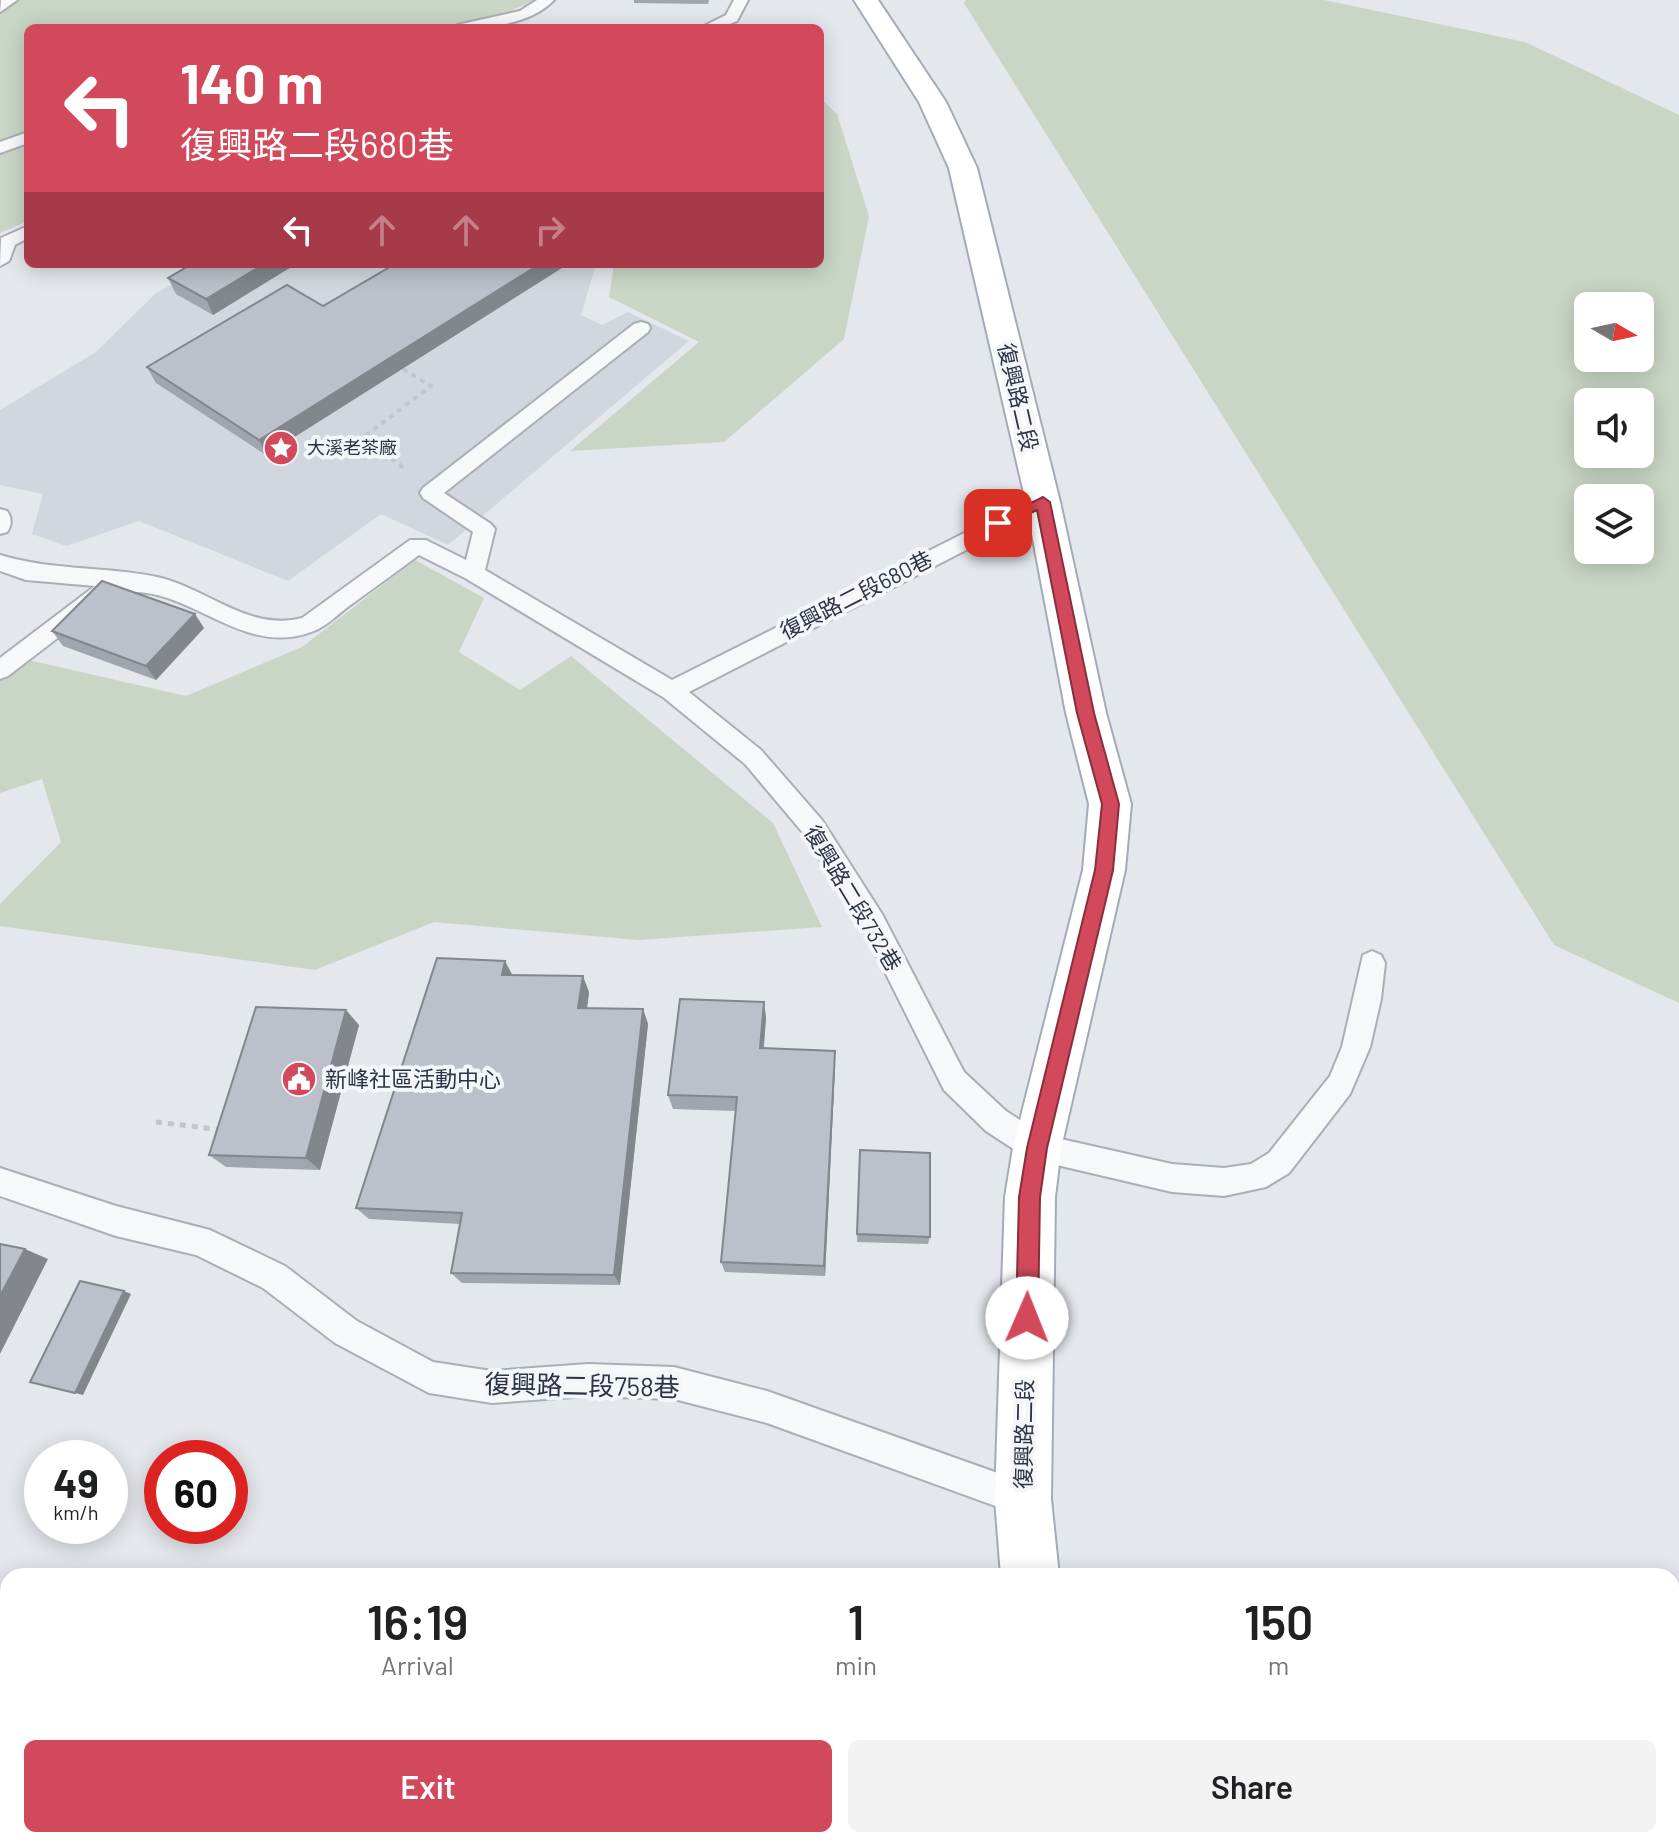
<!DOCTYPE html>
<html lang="en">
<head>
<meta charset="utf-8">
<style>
  body { margin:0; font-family:Barlow,"Noto Sans TC",sans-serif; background:#f2f2f2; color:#202124; height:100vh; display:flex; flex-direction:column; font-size:30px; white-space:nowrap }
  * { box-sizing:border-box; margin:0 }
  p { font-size:26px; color:#757577 }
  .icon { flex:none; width:44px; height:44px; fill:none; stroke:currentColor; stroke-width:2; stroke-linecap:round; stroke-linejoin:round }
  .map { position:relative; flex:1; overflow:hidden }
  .panel { position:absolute; left:0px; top:1568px; width:1680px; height:280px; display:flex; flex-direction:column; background:#fff; border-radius:24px 24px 0 0; box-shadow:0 4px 20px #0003 }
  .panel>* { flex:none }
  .hud { position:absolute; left:24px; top:24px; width:800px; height:244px; border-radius:12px; box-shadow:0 4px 20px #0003; background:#d1495b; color:#fff; overflow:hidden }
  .needle { width:52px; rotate:99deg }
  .tools { position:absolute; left:1574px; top:292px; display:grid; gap:16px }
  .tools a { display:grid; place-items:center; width:80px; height:80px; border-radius:12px; background:#fff; box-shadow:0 4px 20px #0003; font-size:40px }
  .speed { position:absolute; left:24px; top:1440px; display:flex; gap:16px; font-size:40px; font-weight:700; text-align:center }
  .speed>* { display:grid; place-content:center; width:104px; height:104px; border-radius:50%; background:#fff; box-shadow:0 4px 20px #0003; line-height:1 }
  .speed small { font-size:20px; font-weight:400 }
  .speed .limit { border:12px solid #d22; background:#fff; color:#111 }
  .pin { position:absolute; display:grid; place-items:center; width:68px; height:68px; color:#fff; margin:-34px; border-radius:16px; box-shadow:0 4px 12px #0006 }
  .me { position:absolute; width:88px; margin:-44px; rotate:1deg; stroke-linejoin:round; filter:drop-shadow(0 0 6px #0008) }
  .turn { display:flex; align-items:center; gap:28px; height:168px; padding:0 24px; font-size:36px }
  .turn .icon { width:104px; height:104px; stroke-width:2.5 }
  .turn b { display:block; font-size:56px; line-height:68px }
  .lanes { display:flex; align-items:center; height:76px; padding:0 24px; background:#0003; justify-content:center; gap:40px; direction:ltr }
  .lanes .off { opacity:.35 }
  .eta { display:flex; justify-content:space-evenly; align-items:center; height:136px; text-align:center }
  .eta b { font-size:48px; font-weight:600; line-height:56px }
  .cta { display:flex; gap:16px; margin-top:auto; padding:16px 24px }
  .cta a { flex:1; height:92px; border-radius:12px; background:#d1495b; color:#fff; font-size:32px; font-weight:600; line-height:92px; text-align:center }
  .cta a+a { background:#f2f2f2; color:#202124 }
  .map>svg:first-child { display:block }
  .built { fill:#d2d6de }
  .green { fill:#c9d6c5; fill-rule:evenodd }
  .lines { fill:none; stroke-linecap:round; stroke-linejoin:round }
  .lane-casing { stroke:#a9aeb7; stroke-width:4 }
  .primary-casing { stroke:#a3abb8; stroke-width:4 }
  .path-far1 { stroke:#c2c5cb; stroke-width:4; stroke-dasharray:5 5; stroke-linecap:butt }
  .path { stroke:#c2c5cb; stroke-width:5; stroke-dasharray:6 6; stroke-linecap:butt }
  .lane { fill:#f7f8fa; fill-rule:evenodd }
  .primary { fill:#fff; fill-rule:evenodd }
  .wall { fill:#a1a5ae }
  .shaded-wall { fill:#83868d }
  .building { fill:#bbc0ca; stroke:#83868d; stroke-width:2 }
  .route { fill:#d1495b; stroke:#882f3b; stroke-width:2 }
  .labels { text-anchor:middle; stroke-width:8; stroke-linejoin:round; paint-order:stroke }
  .far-poi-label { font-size:18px; fill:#2b3445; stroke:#f4f6f9; text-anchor:start }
  .street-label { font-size:22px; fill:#2b3445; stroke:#f4f6f9 }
  .poi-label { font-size:22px; fill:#2b3445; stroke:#f4f6f9; text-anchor:start }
  .near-street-label { font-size:26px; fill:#2b3445; stroke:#f4f6f9 }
</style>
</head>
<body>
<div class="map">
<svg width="1679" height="1848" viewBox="0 0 1679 1848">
  <rect width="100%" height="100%" fill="#e4e7ec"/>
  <path class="built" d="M 211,264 L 596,264 L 581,315 L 602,325 L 628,312 L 689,341 L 448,545 L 381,514 L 288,581 L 139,521 L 66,546 L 32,534 L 43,494 L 0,485 L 0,410 L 96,352 L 156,293 Z"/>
  <g class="green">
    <path d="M 0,0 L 535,0 L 471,28 L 28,28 L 28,221 L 0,233 Z"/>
    <path d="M 966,0 L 1324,0 L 1525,42 L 1679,115 L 1679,1003 L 1554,945 L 964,3 ZM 1640,306 L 1640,358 L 1588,358 L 1588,306 ZM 1640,402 L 1640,454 L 1588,454 L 1588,402 ZM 1640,498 L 1640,550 L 1588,550 L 1588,498 Z"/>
    <path d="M 820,98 L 837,114 L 869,216 L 844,339 L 724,442 L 570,451 L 699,342 L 609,297 L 614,264 L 820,264 Z"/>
    <path d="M 415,560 L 484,598 L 459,652 L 520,690 L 571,656 L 773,823 L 822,927 L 638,940 L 434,922 L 315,970 L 0,926 L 0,904 L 61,842 L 42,779 L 0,793 L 0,677 L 24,659 L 186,696 L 302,647 Z"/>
  </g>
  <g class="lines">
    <g class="lane-casing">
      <g id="lane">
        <path d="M 17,0 L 0,12 L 1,0 Z"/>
        <path d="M 537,0 L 554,0 C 530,25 488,28 455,28 L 457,25 L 520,11 Z"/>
        <path d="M 734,0 L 748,0 L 737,21 L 720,28 L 700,28 L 726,15 Z"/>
        <path d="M 28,132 L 28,143 L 0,153 L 0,142 Z"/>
        <path d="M 28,226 L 28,238 L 15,245 L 9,261 L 0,266 L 1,238 Z"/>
        <path d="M 641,322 L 648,324 L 650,328 L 648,332 L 444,493 L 491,524 L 495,529 L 485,570 L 672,680 L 1036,497 L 1050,497 L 1053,502 L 1050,507 L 689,692 L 761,750 L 822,820 L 882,914 L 964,1072 L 1006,1111 L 1043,1135 L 1172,1164 L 1224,1168 L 1251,1164 L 1269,1153 L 1330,1076 L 1342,1047 L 1363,955 L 1372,951 L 1381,955 L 1385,963 L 1381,999 L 1370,1047 L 1350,1094 L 1289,1173 L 1266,1187 L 1224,1196 L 1172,1192 L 1027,1158 L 986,1131 L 944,1090 L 864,930 L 804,834 L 745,764 L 663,697 L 465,578 L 419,555 C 396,572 373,589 349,606 C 338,614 327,626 314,631 C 239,661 186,578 115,594 L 8,676 L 0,679 L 0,658 L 95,586 L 26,580 L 0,571 L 0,555 C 53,571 105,566 157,577 C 207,588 249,632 302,618 L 410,540 L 426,540 L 466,560 L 473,532 L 423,498 L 420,493 L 423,488 L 634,324 Z"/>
        <path d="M 0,509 L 7,511 C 12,518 12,525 7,532 L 0,534 Z"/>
        <path d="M 0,1168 L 116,1206 L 210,1230 L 285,1266 L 357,1321 L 433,1362 L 492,1371 L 588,1364 L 674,1367 L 767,1391 L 1023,1482 L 1035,1487 L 1040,1499 L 1035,1511 L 1023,1516 L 767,1423 L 674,1399 L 588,1396 L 492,1403 L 429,1393 L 335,1343 L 263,1288 L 196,1255 L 116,1236 L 0,1196 Z"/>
      </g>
    </g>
    <g class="primary-casing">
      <g id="primary">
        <path d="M 854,0 L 878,0 L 946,102 L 977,168 L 1060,502 L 1106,713 L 1131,804 L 1125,870 L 1061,1148 L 1055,1197 L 1051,1499 L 1059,1576 L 1001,1576 L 995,1499 L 1005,1197 L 1013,1148 L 1083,870 L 1089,804 L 1066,713 L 1026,502 L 949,168 L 919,102 Z"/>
        <path d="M 1025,1840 L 1089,1840 L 1090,1848 L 1026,1848 Z"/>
      </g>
    </g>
    <path class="path-far1" d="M 403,369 L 431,386 L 365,436 L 406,470"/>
    <path class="path" d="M 156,1122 L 223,1130"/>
    <use href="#lane" class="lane"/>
    <use href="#primary" class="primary"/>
  </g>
  <g class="wall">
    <path d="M 634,0 L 709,0 L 708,4 L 634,3 Z"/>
    <path d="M 192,264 L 296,264 L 213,315 L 176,294 L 168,278 Z"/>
    <path d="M 395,264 L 565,264 L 565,266 L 266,455 L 156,383 L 147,367 L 323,306 Z"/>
    <path d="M 204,628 L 156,680 L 63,646 L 52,631 Z"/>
    <path d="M 513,975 L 589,992 L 587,1008 L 643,1009 L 648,1024 L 620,1285 L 462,1283 L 451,1273 L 460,1224 L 369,1219 L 356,1208 Z"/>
    <path d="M 764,1002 L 766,1018 L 764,1048 L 835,1066 L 825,1276 L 725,1272 L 721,1262 L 736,1111 L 673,1109 L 668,1095 Z"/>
    <path d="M 359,1025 L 320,1170 L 226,1167 L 209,1155 Z"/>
    <path d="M 860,1150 L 930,1237 L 928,1244 L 857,1242 Z"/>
  </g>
  <g class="shaded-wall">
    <path d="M 264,264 L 296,264 L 213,315 L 206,299 Z"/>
    <path d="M 540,264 L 565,264 L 565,266 L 266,455 L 259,440 Z"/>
    <path d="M 195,614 L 204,628 L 156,680 L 146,666 Z"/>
    <path d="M 505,961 L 514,978 L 502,975 Z"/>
    <path d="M 583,976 L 589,992 L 585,1024 L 578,1008 Z"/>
    <path d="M 764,1002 L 766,1018 L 762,1062 L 760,1048 Z"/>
    <path d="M 643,1009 L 648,1024 L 620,1285 L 614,1275 Z"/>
    <path d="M 346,1010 L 359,1025 L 320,1170 L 306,1158 Z"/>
    <path d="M 835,1051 L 835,1066 L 825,1276 L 824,1266 Z"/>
    <path d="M 25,1249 L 48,1259 L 0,1354 L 0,1296 Z"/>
    <path d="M 124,1291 L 131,1294 L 83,1395 L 75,1393 Z"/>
  </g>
  <g class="building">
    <path d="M 192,264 L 264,264 L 206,299 L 168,278 Z"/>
    <path d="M 395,264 L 540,264 L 259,440 L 147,367 L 287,285 L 323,306 Z"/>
    <path d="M 102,581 L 195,614 L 146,666 L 52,631 Z"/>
    <path d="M 437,958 L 505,961 L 502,975 L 583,976 L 578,1008 L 643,1009 L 614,1275 L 451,1273 L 462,1213 L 356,1208 Z"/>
    <path d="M 680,999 L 764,1002 L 760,1048 L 835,1051 L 824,1266 L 721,1262 L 737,1097 L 668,1095 Z"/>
    <path d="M 256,1007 L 346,1010 L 306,1158 L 209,1155 Z"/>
    <path d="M 860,1150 L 930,1153 L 930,1237 L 857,1234 Z"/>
    <path d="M 0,1244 L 25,1249 L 0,1296 Z"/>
    <path d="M 80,1281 L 124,1291 L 75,1393 L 30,1382 Z"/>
  </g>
  <path class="route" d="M 1043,497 L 1050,502 L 1094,713 L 1119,804 L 1113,870 L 1047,1148 L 1040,1197 L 1038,1318 L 1035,1325 L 1027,1329 L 1019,1325 L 1016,1318 L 1019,1197 L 1027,1148 L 1095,870 L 1102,804 L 1077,713 L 1037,510 L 998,528 L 991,523 Z"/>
  <defs>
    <g id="sight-disc" transform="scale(1.8)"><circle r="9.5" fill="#d1495b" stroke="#f4f6f9"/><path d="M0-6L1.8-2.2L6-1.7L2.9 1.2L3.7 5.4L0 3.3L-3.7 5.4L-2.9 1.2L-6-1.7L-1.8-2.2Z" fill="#fff"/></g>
    <g id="civic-disc" transform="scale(1.8)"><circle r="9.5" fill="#d1495b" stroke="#f4f6f9"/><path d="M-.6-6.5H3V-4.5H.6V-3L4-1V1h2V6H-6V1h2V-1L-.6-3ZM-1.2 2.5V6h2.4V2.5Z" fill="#fff"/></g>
  </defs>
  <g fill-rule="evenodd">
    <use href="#sight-disc" x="281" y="448"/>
    <use href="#civic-disc" x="299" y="1079"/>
  </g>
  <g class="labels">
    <g class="far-poi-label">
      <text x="307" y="454">大溪老茶廠</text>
    </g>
    <g class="street-label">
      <text transform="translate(1018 397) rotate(77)" y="8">復興路二段</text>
      <text transform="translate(856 595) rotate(-27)" y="8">復興路二段680巷</text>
      <text transform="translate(853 898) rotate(59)" y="8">復興路二段732巷</text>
      <text transform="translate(1024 1434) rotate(-89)" y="8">復興路二段</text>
    </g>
    <g class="poi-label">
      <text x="325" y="1087">新峰社區活動中心</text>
    </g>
    <g class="near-street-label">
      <text transform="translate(582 1386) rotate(1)" y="9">復興路二段758巷</text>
    </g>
  </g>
</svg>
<div class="tools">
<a><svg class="needle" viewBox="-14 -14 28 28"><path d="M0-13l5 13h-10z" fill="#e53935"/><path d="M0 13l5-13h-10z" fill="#757577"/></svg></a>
<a><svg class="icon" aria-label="sound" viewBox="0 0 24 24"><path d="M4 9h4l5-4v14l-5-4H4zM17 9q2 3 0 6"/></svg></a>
<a><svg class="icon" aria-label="layers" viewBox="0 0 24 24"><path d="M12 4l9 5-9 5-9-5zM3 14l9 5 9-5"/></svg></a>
</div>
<div class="speed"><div>49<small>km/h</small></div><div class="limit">60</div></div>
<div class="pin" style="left:998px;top:523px;background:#d93025"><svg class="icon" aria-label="arrive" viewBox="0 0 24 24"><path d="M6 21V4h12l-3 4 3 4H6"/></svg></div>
<svg class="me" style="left:1027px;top:1318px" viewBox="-20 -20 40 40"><circle r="19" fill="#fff"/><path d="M0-13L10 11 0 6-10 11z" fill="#d1495b"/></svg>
<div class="hud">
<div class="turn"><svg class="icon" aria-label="left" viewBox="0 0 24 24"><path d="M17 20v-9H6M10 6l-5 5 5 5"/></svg><div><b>140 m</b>復興路二段680巷</div></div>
<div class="lanes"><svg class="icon" aria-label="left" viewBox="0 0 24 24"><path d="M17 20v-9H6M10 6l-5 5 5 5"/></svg><svg class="icon off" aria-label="ahead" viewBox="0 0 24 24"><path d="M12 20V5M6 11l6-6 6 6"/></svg><svg class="icon off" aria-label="ahead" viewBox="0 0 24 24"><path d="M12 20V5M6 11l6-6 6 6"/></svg><svg class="icon off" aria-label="right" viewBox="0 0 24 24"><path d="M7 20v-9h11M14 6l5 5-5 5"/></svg></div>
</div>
<section class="panel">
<div class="eta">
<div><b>16:19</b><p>Arrival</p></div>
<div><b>1</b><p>min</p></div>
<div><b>150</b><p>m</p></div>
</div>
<div class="cta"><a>Exit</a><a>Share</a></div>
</section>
</div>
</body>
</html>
